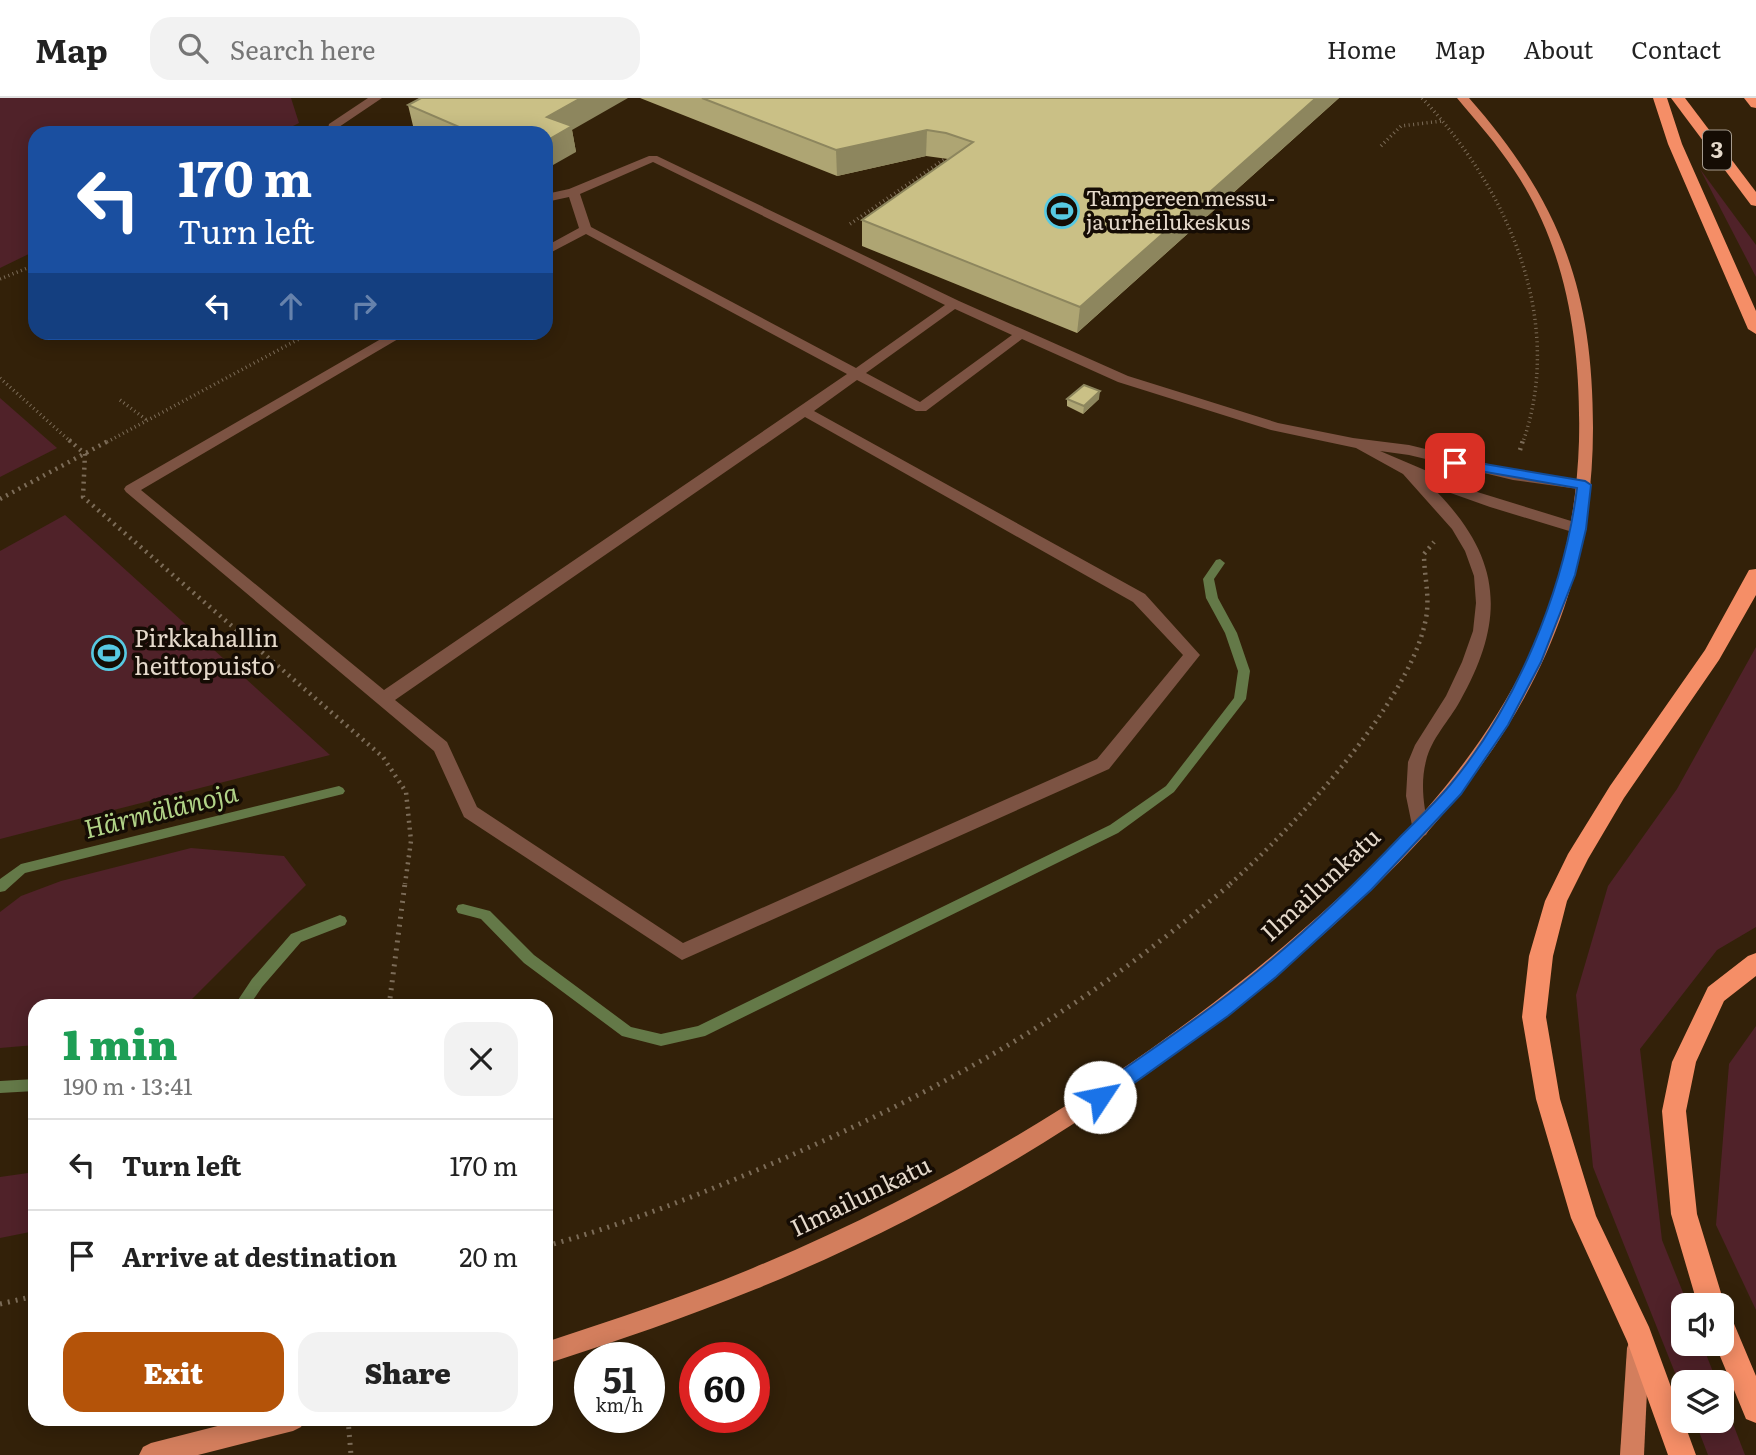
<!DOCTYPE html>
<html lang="en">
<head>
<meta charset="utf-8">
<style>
  body { margin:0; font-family:Literata,serif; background:#f2f2f2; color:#222; height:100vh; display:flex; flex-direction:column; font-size:26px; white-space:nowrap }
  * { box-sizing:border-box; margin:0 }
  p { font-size:23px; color:#767676 }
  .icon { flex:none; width:38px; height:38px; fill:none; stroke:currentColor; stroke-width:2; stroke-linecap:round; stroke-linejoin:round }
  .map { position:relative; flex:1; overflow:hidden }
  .sheet { position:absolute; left:28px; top:901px; width:525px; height:427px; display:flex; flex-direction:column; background:#fff; border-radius:21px; box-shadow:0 4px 18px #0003 }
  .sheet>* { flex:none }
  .top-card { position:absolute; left:28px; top:28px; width:525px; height:214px; border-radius:21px; box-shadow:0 4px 18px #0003; background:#1a4fa0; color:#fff; overflow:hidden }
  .buttons { position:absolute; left:1671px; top:1195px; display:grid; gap:14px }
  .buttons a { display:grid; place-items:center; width:63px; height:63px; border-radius:14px; background:#fff; box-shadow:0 4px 18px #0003; font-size:35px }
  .speed { position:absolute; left:574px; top:1244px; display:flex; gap:14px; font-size:35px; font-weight:700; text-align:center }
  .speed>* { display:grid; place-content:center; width:91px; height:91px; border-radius:50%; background:#fff; box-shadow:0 4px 18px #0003; line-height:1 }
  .speed small { font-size:18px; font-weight:400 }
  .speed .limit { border:10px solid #d22; background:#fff; color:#111 }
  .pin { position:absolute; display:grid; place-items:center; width:60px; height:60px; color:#fff; margin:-30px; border-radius:14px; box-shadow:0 4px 10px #0006 }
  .me { position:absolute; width:77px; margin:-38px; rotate:56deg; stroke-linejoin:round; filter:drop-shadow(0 0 5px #0008) }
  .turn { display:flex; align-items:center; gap:24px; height:147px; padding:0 35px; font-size:32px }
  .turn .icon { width:91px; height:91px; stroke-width:2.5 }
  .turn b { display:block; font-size:49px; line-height:60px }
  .lanes { display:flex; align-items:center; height:66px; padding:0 35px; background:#0003; justify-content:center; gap:35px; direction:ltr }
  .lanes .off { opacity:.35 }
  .round { display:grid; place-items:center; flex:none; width:74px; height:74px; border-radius:21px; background:#f2f2f2 }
  .headline { display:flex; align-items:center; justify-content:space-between; height:119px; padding:0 35px }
  h1 { font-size:42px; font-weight:800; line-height:52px; color:#1e9e55 }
  .button { display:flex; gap:14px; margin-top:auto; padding:14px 35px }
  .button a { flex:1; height:80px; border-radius:21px; background:#b45309; color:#fff; font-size:28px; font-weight:800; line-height:80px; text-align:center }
  .button a+a { background:#f2f2f2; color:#222 }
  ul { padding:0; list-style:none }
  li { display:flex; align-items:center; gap:21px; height:91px; padding:0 35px; border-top:2px solid #e0e0e0 }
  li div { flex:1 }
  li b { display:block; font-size:26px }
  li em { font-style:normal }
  header { display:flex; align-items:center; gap:42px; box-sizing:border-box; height:98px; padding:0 35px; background:#fff; border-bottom:2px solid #e0e0e0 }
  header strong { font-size:33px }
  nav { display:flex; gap:38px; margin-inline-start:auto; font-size:24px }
  .search { width:490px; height:63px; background:#f2f2f2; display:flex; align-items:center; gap:18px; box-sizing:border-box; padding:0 24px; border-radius:21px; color:#767676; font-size:26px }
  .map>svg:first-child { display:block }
  .green { fill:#502229 }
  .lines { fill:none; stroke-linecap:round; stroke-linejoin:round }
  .stream { fill:#647948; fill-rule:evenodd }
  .path-far2 { stroke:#7c6c58; stroke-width:3.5; stroke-dasharray:1 3.5; stroke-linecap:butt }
  .path-far1 { stroke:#7c6c58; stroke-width:4.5; stroke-dasharray:2 5; stroke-linecap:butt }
  .path { stroke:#7c6c58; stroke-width:5; stroke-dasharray:2 6; stroke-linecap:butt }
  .minor { fill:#7c5343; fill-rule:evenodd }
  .major { fill:#d37e5d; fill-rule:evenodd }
  .highway { fill:#f58e67; fill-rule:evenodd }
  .wall { fill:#aea573 }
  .shaded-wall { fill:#8d865e }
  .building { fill:#cac086; stroke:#8d865e; stroke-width:2 }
  .route { fill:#1a73e8; stroke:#114b97; stroke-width:2 }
  .labels { text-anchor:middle; stroke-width:7; stroke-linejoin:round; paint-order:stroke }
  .far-poi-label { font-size:21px; fill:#e5d9cb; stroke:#150c04; text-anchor:start }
  .shield { fill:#150c04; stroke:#a79c8f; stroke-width:2 }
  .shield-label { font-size:23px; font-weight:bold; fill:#e5d9cb }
  .poi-label { font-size:24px; fill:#e5d9cb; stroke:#150c04; text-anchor:start }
  .street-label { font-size:24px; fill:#e5d9cb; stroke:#150c04 }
  .water-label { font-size:26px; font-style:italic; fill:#b1d387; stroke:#150c04 }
</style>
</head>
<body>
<header>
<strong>Map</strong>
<div class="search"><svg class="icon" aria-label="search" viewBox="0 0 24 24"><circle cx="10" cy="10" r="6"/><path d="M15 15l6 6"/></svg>Search here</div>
<nav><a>Home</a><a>Map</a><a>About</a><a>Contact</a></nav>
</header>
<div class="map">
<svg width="1756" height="1357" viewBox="0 0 1756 1357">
  <rect width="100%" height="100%" fill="#332109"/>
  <g class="green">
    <path d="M 0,0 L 291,0 L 299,25 L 279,35 L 35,35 L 35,153 L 0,170 Z"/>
    <path d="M 1700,71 L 1756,147 L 1756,179 Z"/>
    <path d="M 0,300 L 57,350 L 0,379 Z"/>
    <path d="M 65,417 L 330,657 L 0,741 L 0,453 Z"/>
    <path d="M 1756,549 L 1756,829 L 1717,852 L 1640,951 L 1662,1142 L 1688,1207 L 1684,1208 L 1684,1246 L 1702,1246 L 1717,1284 L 1684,1284 L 1683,1295 L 1593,1069 L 1576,897 L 1608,788 L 1677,691 Z"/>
    <path d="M 191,750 L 284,758 L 306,787 L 185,908 L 35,908 L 35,947 L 0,950 L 0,814 L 21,798 L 61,783 Z"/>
    <path d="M 1756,928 L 1756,1212 L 1716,1127 L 1729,966 Z"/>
    <path d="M 35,1074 L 35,1133 L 0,1140 L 0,1079 Z"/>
    <path d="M 1722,1297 L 1745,1357 L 1708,1357 L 1695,1323 L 1722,1323 Z"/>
  </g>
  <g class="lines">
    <g class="stream">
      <path d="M 1220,461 L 1225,465 L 1214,481 L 1218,500 L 1237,535 L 1250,573 L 1246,601 L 1174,694 L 1118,735 L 705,938 L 661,948 L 622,938 L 524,865 L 481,821 L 458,815 L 456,811 L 458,807 L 463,806 L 490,813 L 534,857 L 631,929 L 661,936 L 698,928 L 1110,727 L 1166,688 L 1234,600 L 1238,573 L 1225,535 L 1206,500 L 1203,481 L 1216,462 Z"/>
      <path d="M 339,688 L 343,690 L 345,693 L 343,696 L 25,775 L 5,793 L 0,794 L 0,781 L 21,766 Z"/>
      <path d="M 340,817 L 345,819 L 347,823 L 345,827 L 301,844 L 262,889 L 249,908 L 234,908 L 252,881 L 291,836 Z"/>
      <path d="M 35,981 L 35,993 L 0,995 L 0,983 Z"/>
    </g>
    <g class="path-far2">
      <path d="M 1422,0 C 1507,90 1566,221 1523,344"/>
      <path d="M 1381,48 L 1401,28 L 1442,23"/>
      <path d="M 850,126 L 946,60"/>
      <path d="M 0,181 L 35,167"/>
      <path d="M 0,280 L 71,344"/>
      <path d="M 120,302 L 148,323"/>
      <path d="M 107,344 L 312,234"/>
    </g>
    <g class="path-far1">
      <path d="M 69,342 L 85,356 L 83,399 L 383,659 L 406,694 L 411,743 L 405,786"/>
      <path d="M 1520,352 L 1523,342"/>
      <path d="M 0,401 L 110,342"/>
      <path d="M 1230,786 C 1293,730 1407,607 1425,525 C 1431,500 1424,480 1424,456 L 1434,444"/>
    </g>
    <g class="path">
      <path d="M 389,908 L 405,785"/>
      <path d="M 546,1148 C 616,1129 683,1103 750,1075 C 861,1028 972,974 1073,906 C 1129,869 1181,827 1232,785"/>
      <path d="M 0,1206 L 35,1198"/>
      <path d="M 348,1321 L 351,1357"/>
    </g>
    <g class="minor">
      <path d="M 368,0 L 382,0 L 339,29 L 339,35 L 327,35 L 329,26 Z"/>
      <path d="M 649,58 L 657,58 L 959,203 L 1128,278 L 1278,325 L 1353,340 L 1409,347 L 1513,372 L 1590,384 L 1592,387 L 1585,392 L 1513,382 L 1409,357 L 1380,353 L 1474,393 L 1584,427 L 1587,431 L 1579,436 L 1490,409 L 1431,388 C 1501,457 1508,518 1460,603 C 1449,623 1431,641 1426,663 C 1420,686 1424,710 1429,732 L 1426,737 L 1420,739 L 1414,737 L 1406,698 L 1408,664 L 1415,647 L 1446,598 L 1462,564 L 1473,533 L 1476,505 L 1474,478 L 1465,453 L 1452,431 L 1403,376 L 1356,350 L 1271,332 L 1118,284 L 1022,241 L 926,313 L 916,313 L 857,282 L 814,313 L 1145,496 L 1200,557 L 1109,671 L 682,862 L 464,719 L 434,653 L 126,394 L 124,391 L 126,388 L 393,234 L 410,234 L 141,392 L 384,592 L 847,276 L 586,136 L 546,157 L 546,148 L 579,130 L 569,99 L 546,104 L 546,96 L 569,91 ZM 653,64 L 945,207 L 856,270 L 591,129 L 580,96 ZM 955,211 L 1012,237 L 920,304 L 866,275 ZM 805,319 L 1133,504 L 1183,557 L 1097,661 L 683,845 L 477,709 L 447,644 L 395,602 Z"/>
    </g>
    <g class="major">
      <path d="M 1457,0 L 1469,0 C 1560,103 1593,192 1593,330 C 1593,560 1467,713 1301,856 C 1138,996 955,1110 756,1191 C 687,1219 617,1243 546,1266 L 546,1244 C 616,1221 686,1198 753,1170 C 946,1089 1124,983 1284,848 C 1446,710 1572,568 1579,343 C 1581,249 1568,152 1514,72 C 1497,46 1477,24 1457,0 Z"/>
      <path d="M 1638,1239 L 1646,1242 L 1649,1250 L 1644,1357 L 1620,1357 L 1627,1250 L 1630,1242 Z"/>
      <path d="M 245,1321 L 305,1321 L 301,1329 L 293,1333 L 198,1357 L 139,1357 L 143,1349 L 151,1345 Z"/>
    </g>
    <g class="highway">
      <path d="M 1653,0 L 1667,0 L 1682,46 L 1756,213 L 1756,236 L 1748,231 L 1668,46 Z"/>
      <path d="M 1671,0 L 1685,0 L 1756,94 L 1756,108 L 1751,107 Z"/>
      <path d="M 1744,0 L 1756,0 L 1756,10 L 1751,9 Z"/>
      <path d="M 1756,471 L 1756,497 L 1719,562 L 1624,700 L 1588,761 L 1567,803 L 1553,858 L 1546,919 L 1560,1001 L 1596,1118 L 1649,1229 L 1696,1357 L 1668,1357 L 1627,1243 L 1571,1120 L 1536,1001 L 1522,919 L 1529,858 L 1545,803 L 1568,756 L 1610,688 L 1705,552 L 1749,472 Z"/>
      <path d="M 1756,855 L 1756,878 L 1724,903 L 1696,964 L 1686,1013 L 1697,1116 L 1725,1208 L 1722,1216 L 1722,1208 L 1698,1208 L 1671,1116 L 1662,1013 L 1672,964 L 1708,889 L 1748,858 Z"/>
      <path d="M 1722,1217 L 1732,1221 L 1756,1278 L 1756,1325 L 1746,1321 L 1715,1246 L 1722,1246 Z"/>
    </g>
  </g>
  <g class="wall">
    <path d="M 640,0 L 1339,0 L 1077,235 L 862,148 L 862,122 L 948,61 L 926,58 L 837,78 Z"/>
    <path d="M 408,7 L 572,32 L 576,54 L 546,35 L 421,35 L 414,32 Z"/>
    <path d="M 1067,301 L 1099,301 L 1083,316 L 1067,308 Z"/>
  </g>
  <g class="shaded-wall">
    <path d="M 581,0 L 628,0 L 572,32 L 576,54 L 546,71 L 547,19 Z"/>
    <path d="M 1316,0 L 1339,0 L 1077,235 L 1080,209 Z"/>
    <path d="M 927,32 L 926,58 L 837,78 L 836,52 Z"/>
    <path d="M 1100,293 L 1099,301 L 1083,316 L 1084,308 Z"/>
  </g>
  <g class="building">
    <path d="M 421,0 L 581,0 L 547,19 L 572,28 L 546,43 L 546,35 L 473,35 L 408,7 Z"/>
    <path d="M 702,0 L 1316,0 L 1080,209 L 862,122 L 973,44 L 946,35 L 927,32 L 836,52 Z"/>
    <path d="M 1084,287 L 1100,293 L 1084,308 L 1067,301 Z"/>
  </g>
  <path class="route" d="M 1455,361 L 1585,383 L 1591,387 L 1586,431 L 1575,477 L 1541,564 L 1508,627 L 1461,696 L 1371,792 L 1276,879 L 1228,918 L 1106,1005 L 1100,1007 L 1093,1005 L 1090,999 L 1093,993 C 1133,964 1174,937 1214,907 C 1282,857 1344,798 1402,737 C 1418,721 1435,705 1450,687 C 1516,608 1564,493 1577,390 L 1451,368 L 1451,362 Z"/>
  <defs>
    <g id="stadium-ring" transform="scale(1.75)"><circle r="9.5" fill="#150c04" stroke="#57c9e2" stroke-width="1.5"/><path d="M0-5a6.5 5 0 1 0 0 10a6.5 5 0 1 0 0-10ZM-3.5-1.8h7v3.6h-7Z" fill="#57c9e2"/></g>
  </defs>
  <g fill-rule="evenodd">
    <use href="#stadium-ring" x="1062" y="113"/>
    <use href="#stadium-ring" x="109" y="555"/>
  </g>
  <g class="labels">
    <g class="far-poi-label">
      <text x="1086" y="108">Tampereen messu-<tspan x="1086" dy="24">ja urheilukeskus</tspan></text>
    </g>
    <rect class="shield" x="1703" y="32.5" width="28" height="39" rx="5"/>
    <g class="shield-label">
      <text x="1717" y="60">3</text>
    </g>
    <g class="poi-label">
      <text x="134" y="549">Pirkkahallin<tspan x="134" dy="28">heittopuisto</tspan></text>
    </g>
    <g class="street-label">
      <text transform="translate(1321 787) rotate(-43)" y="8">Ilmailunkatu</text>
      <text transform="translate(861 1099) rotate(-26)" y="8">Ilmailunkatu</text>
    </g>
    <g class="water-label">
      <text transform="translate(161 713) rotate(-14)" y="9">Härmälänoja</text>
    </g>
  </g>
</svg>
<div class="buttons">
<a><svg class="icon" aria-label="sound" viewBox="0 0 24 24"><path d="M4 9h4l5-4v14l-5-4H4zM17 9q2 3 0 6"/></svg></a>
<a><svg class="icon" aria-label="layers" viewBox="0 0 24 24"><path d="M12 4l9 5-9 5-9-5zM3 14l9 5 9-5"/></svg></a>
</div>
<div class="speed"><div>51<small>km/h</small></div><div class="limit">60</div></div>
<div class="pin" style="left:1455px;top:365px;background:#d93025"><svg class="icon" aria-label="arrive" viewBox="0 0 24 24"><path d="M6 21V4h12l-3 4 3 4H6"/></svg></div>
<svg class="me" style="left:1100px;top:999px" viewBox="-20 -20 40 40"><circle r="19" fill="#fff"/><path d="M0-13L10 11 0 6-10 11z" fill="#1a73e8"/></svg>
<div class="top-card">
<div class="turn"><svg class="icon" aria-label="left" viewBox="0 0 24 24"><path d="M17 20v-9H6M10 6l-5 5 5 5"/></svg><div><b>170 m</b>Turn left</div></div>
<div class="lanes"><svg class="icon" aria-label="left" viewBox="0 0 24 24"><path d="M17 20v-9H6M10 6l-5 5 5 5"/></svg><svg class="icon off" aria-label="ahead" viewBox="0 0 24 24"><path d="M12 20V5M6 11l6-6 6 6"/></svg><svg class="icon off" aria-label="right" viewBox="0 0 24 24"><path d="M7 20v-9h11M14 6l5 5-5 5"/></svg></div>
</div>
<section class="sheet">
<div class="headline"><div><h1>1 min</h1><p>190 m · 13:41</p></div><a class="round"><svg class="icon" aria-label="close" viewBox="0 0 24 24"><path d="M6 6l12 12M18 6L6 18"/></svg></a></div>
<ul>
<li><svg class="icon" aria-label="left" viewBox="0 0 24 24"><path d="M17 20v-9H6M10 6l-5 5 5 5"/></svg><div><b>Turn left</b></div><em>170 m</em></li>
<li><svg class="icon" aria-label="arrive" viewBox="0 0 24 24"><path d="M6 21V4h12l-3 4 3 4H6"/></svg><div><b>Arrive at destination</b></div><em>20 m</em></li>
</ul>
<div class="button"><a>Exit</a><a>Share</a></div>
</section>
</div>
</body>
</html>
